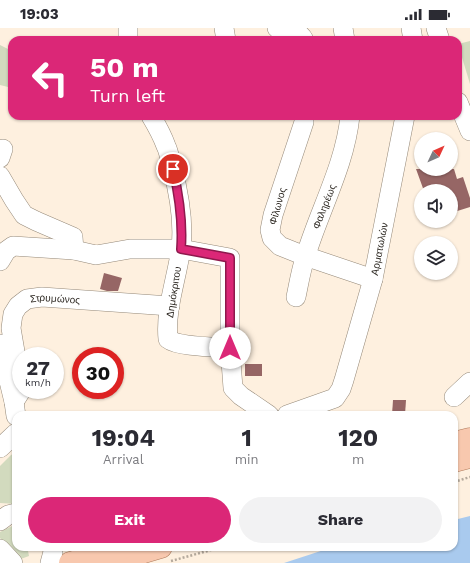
<!DOCTYPE html>
<html lang="en">
<head>
<meta charset="utf-8">
<style>
  body { margin:0; font-family:"Work Sans",sans-serif; background:#f2f2f3; color:#2b2b33; height:100vh; display:flex; flex-direction:column; font-size:15px; white-space:nowrap }
  * { box-sizing:border-box; margin:0 }
  p { font-size:13px; color:#7c7c81 }
  .icon { flex:none; width:22px; height:22px; fill:none; stroke:currentColor; stroke-width:2; stroke-linecap:round; stroke-linejoin:round }
  .map { position:relative; flex:1; overflow:hidden }
  .panel { position:absolute; left:12px; top:383px; width:446px; height:140px; display:flex; flex-direction:column; background:#fff; border-radius:12px; box-shadow:0 1px 3px #0004 }
  .panel>* { flex:none }
  .hud { position:absolute; left:8px; top:8px; width:454px; height:84px; border-radius:12px; box-shadow:0 1px 3px #0004; background:#db2777; color:#fff; overflow:hidden }
  .needle { width:26px; rotate:46deg }
  .tools { position:absolute; left:414px; top:104px; display:grid; gap:8px }
  .tools a { display:grid; place-items:center; width:44px; height:44px; border-radius:50%; background:#fff; box-shadow:0 1px 3px #0004; font-size:20px }
  .speed { position:absolute; left:12px; top:319px; display:flex; gap:8px; font-size:20px; font-weight:700; text-align:center }
  .speed>* { display:grid; place-content:center; width:52px; height:52px; border-radius:50%; background:#fff; box-shadow:0 1px 3px #0004; line-height:1 }
  .speed small { font-size:10px; font-weight:400 }
  .speed .limit { border:6px solid #d22; background:#fff; color:#111 }
  .pin { position:absolute; display:grid; place-items:center; width:34px; height:34px; color:#fff; margin:-17px; border:2px solid #fff; border-radius:50%; box-shadow:0 1px 4px #0007 }
  .me { position:absolute; width:44px; margin:-22px; rotate:0deg; stroke-linejoin:round; filter:drop-shadow(0 0 3px #0008) }
  .turn { display:flex; align-items:center; gap:14px; height:84px; padding:0 16px; font-size:18px }
  .turn .icon { width:52px; height:52px; stroke-width:2.5 }
  .turn b { display:block; font-size:28px; line-height:34px }
  .eta { display:flex; justify-content:space-evenly; align-items:center; height:68px; text-align:center }
  .eta b { font-size:24px; font-weight:700; line-height:28px }
  .button { display:flex; gap:8px; margin-top:auto; padding:8px 16px }
  .button a { flex:1; height:46px; border-radius:24px; background:#db2777; color:#fff; font-size:16px; font-weight:700; line-height:46px; text-align:center }
  .button a+a { background:#f2f2f3; color:#2b2b33 }
  .status { display:flex; justify-content:space-between; align-items:center; height:28px; padding:0 20px; background:#fff; direction:ltr }
  .status svg { height:11px; fill:currentColor }
  .map>svg:first-child { display:block }
  .green { fill:#d2dabe }
  .water { fill:#a9caee }
  .building { fill:#966665 }
  .lines { fill:none; stroke-linecap:round; stroke-linejoin:round }
  .minor-casing { stroke:#958979; stroke-width:20 }
  .major-casing { stroke:#ae795a; stroke-width:23 }
  .path { stroke:#b4a99c; stroke-width:2.5; stroke-dasharray:2 2; stroke-linecap:butt }
  .minor { stroke:#fff; stroke-width:19 }
  .major { stroke:#f8c8ae; stroke-width:22 }
  .route-casing { stroke:#8e194d; stroke-width:10 }
  .route { stroke:#db2777; stroke-width:7 }
  .labels { text-anchor:middle; stroke-width:3; stroke-linejoin:round; paint-order:stroke }
  .street-label { font-size:10px; fill:#2d2822; stroke:#fff }
</style>
</head>
<body>
<div class="status"><b>19:03</b><svg viewBox="0 0 49 12"><path d="M0 12V9h3v3zM5 12V6h3v6zM10 12V3h3v9zM15 12V0h3v12zM26 1h20v11H26zM47 4h2v5h-2z"/></svg></div>
<div class="map">
<svg width="470" height="535" viewBox="0 0 470 535">
  <rect width="100%" height="100%" fill="#fef0df"/>
  <g class="green">
    <path d="M 470,13 L 470,56 L 458,16 Z"/>
    <path d="M 0,17 L 12,23 L 12,60 L 0,57 Z"/>
    <path d="M 16,424 L 16,476 L 0,475 L 0,438 L 11,427 Z"/>
    <path d="M 16,496 L 16,519 L 24,519 L 23,520 L 24,522 L 28,523 L 29,528 L 18,532 L 0,510 L 0,504 Z"/>
  </g>
  <path class="water" d="M 470,488 L 470,535 L 284,535 L 333,519 L 454,519 L 454,492 Z"/>
  <g class="building">
    <path d="M 416,141 L 454,141 L 457,151 L 463,149 L 470,170 L 470,179 L 451,185 L 451,163 L 424,163 Z"/>
    <path d="M 104,245 L 122,250 L 118,263 L 107,263 L 100,261 Z"/>
    <rect x="245" y="336" width="17" height="12"/>
    <path d="M 393,372 L 406,372 L 405,387 L 392,387 Z"/>
  </g>
  <g class="lines">
    <g class="minor-casing">
      <g id="minor">
        <path d="M 128,0 L 128,12"/>
        <path d="M 224,0 L 226,12"/>
        <path d="M 277,0 C 288,2 299,2 304,12"/>
        <path d="M 343,0 L 345,12"/>
        <path d="M 411,0 L 413,12"/>
        <path d="M 436,0 L 440,12"/>
        <path d="M 458,74 L 470,103"/>
        <path d="M 151,88 C 157,98 162,107 166,118 C 169,124 170,132 172,139 C 179,165 184,193 181,220 C 177,250 165,281 168,311 C 178,319 216,319 230,320"/>
        <path d="M 304,88 L 304,94 L 273,187 L 270,202 L 272,210 L 280,218 L 305,228 L 373,251"/>
        <path d="M 0,130 L 3,121"/>
        <path d="M 0,148 L 14,172 L 24,187 L 36,193 L 73,209 L 74,222"/>
        <path d="M 0,233 L 6,223 L 13,218 L 74,222 L 96,227 L 130,221 L 181,221 L 230,230 L 230,320 L 233,360 L 241,368 L 269,387"/>
        <path id="s1" d="M 296,269 C 299,255 301,241 306,227 C 320,181 345,137 350,88"/>
        <path d="M 0,316 L 14,374 L 16,388"/>
        <path d="M 454,369 L 470,354"/>
        <path id="s2" d="M 14,374 L 21,363 L 20,353 L 11,300 L 13,286 L 18,278 L 27,271 L 42,269 L 170,278"/>
        <path id="s3" d="M 287,387 L 335,370 L 341,361 L 344,352 L 373,251 L 405,88"/>
        <path d="M 0,420 L 16,405"/>
        <path d="M 0,493 L 8,487 L 16,485"/>
        <path d="M 0,521 L 13,535"/>
        <path d="M 50,535 L 53,524 L 52,519"/>
      </g>
    </g>
    <g class="major-casing">
      <g id="major">
        <path d="M 454,415 L 470,411"/>
        <path d="M 454,433 L 470,429"/>
        <path d="M 110,534 L 161,519"/>
        <path d="M 70,535 L 125,519"/>
      </g>
    </g>
    <g class="path">
      <path d="M 454,454 L 470,449"/>
      <path d="M 171,533 L 222,519"/>
    </g>
    <use href="#minor" class="minor"/>
    <use href="#major" class="major"/>
  </g>
  <g class="lines">
    <g class="route-casing">
      <path id="route" d="M 173,141 C 179,167 183,194 181,221 L 230,230 L 230,320"/>
    </g>
    <use href="#route" class="route"/>
  </g>
  <g class="labels">
    <g class="street-label">
      <text transform="translate(277 178) rotate(-74)" y="4">Φίλωνος</text>
      <text dy="4" stroke="none"><textPath href="#s1" startOffset="95">Φαληρέως</textPath></text>
      <text dy="4" stroke="none"><textPath href="#s3" startOffset="207">Αρματωλών</textPath></text>
      <text transform="translate(173 264) rotate(-81)" y="4">Δημόκριτου</text>
      <text dy="4" stroke="none"><textPath href="#s2" startOffset="140">Στρυμώνος</textPath></text>
    </g>
  </g>
</svg>
<div class="tools">
<a><svg class="needle" viewBox="-14 -14 28 28"><path d="M0-13l5 13h-10z" fill="#e53935"/><path d="M0 13l5-13h-10z" fill="#7c7c81"/></svg></a>
<a><svg class="icon" aria-label="sound" viewBox="0 0 24 24"><path d="M4 9h4l5-4v14l-5-4H4zM17 9q2 3 0 6"/></svg></a>
<a><svg class="icon" aria-label="layers" viewBox="0 0 24 24"><path d="M12 4l9 5-9 5-9-5zM3 14l9 5 9-5"/></svg></a>
</div>
<div class="speed"><div>27<small>km/h</small></div><div class="limit">30</div></div>
<div class="pin" style="left:173px;top:141px;background:#d93025"><svg class="icon" aria-label="arrive" viewBox="0 0 24 24"><path d="M6 21V4h12l-3 4 3 4H6"/></svg></div>
<svg class="me" style="left:230px;top:320px" viewBox="-20 -20 40 40"><circle r="19" fill="#fff"/><path d="M0-13L10 11 0 6-10 11z" fill="#db2777"/></svg>
<div class="hud">
<div class="turn"><svg class="icon" aria-label="left" viewBox="0 0 24 24"><path d="M17 20v-9H6M10 6l-5 5 5 5"/></svg><div><b>50 m</b>Turn left</div></div>
</div>
<section class="panel">
<div class="eta">
<div><b>19:04</b><p>Arrival</p></div>
<div><b>1</b><p>min</p></div>
<div><b>120</b><p>m</p></div>
</div>
<div class="button"><a>Exit</a><a>Share</a></div>
</section>
</div>
</body>
</html>
